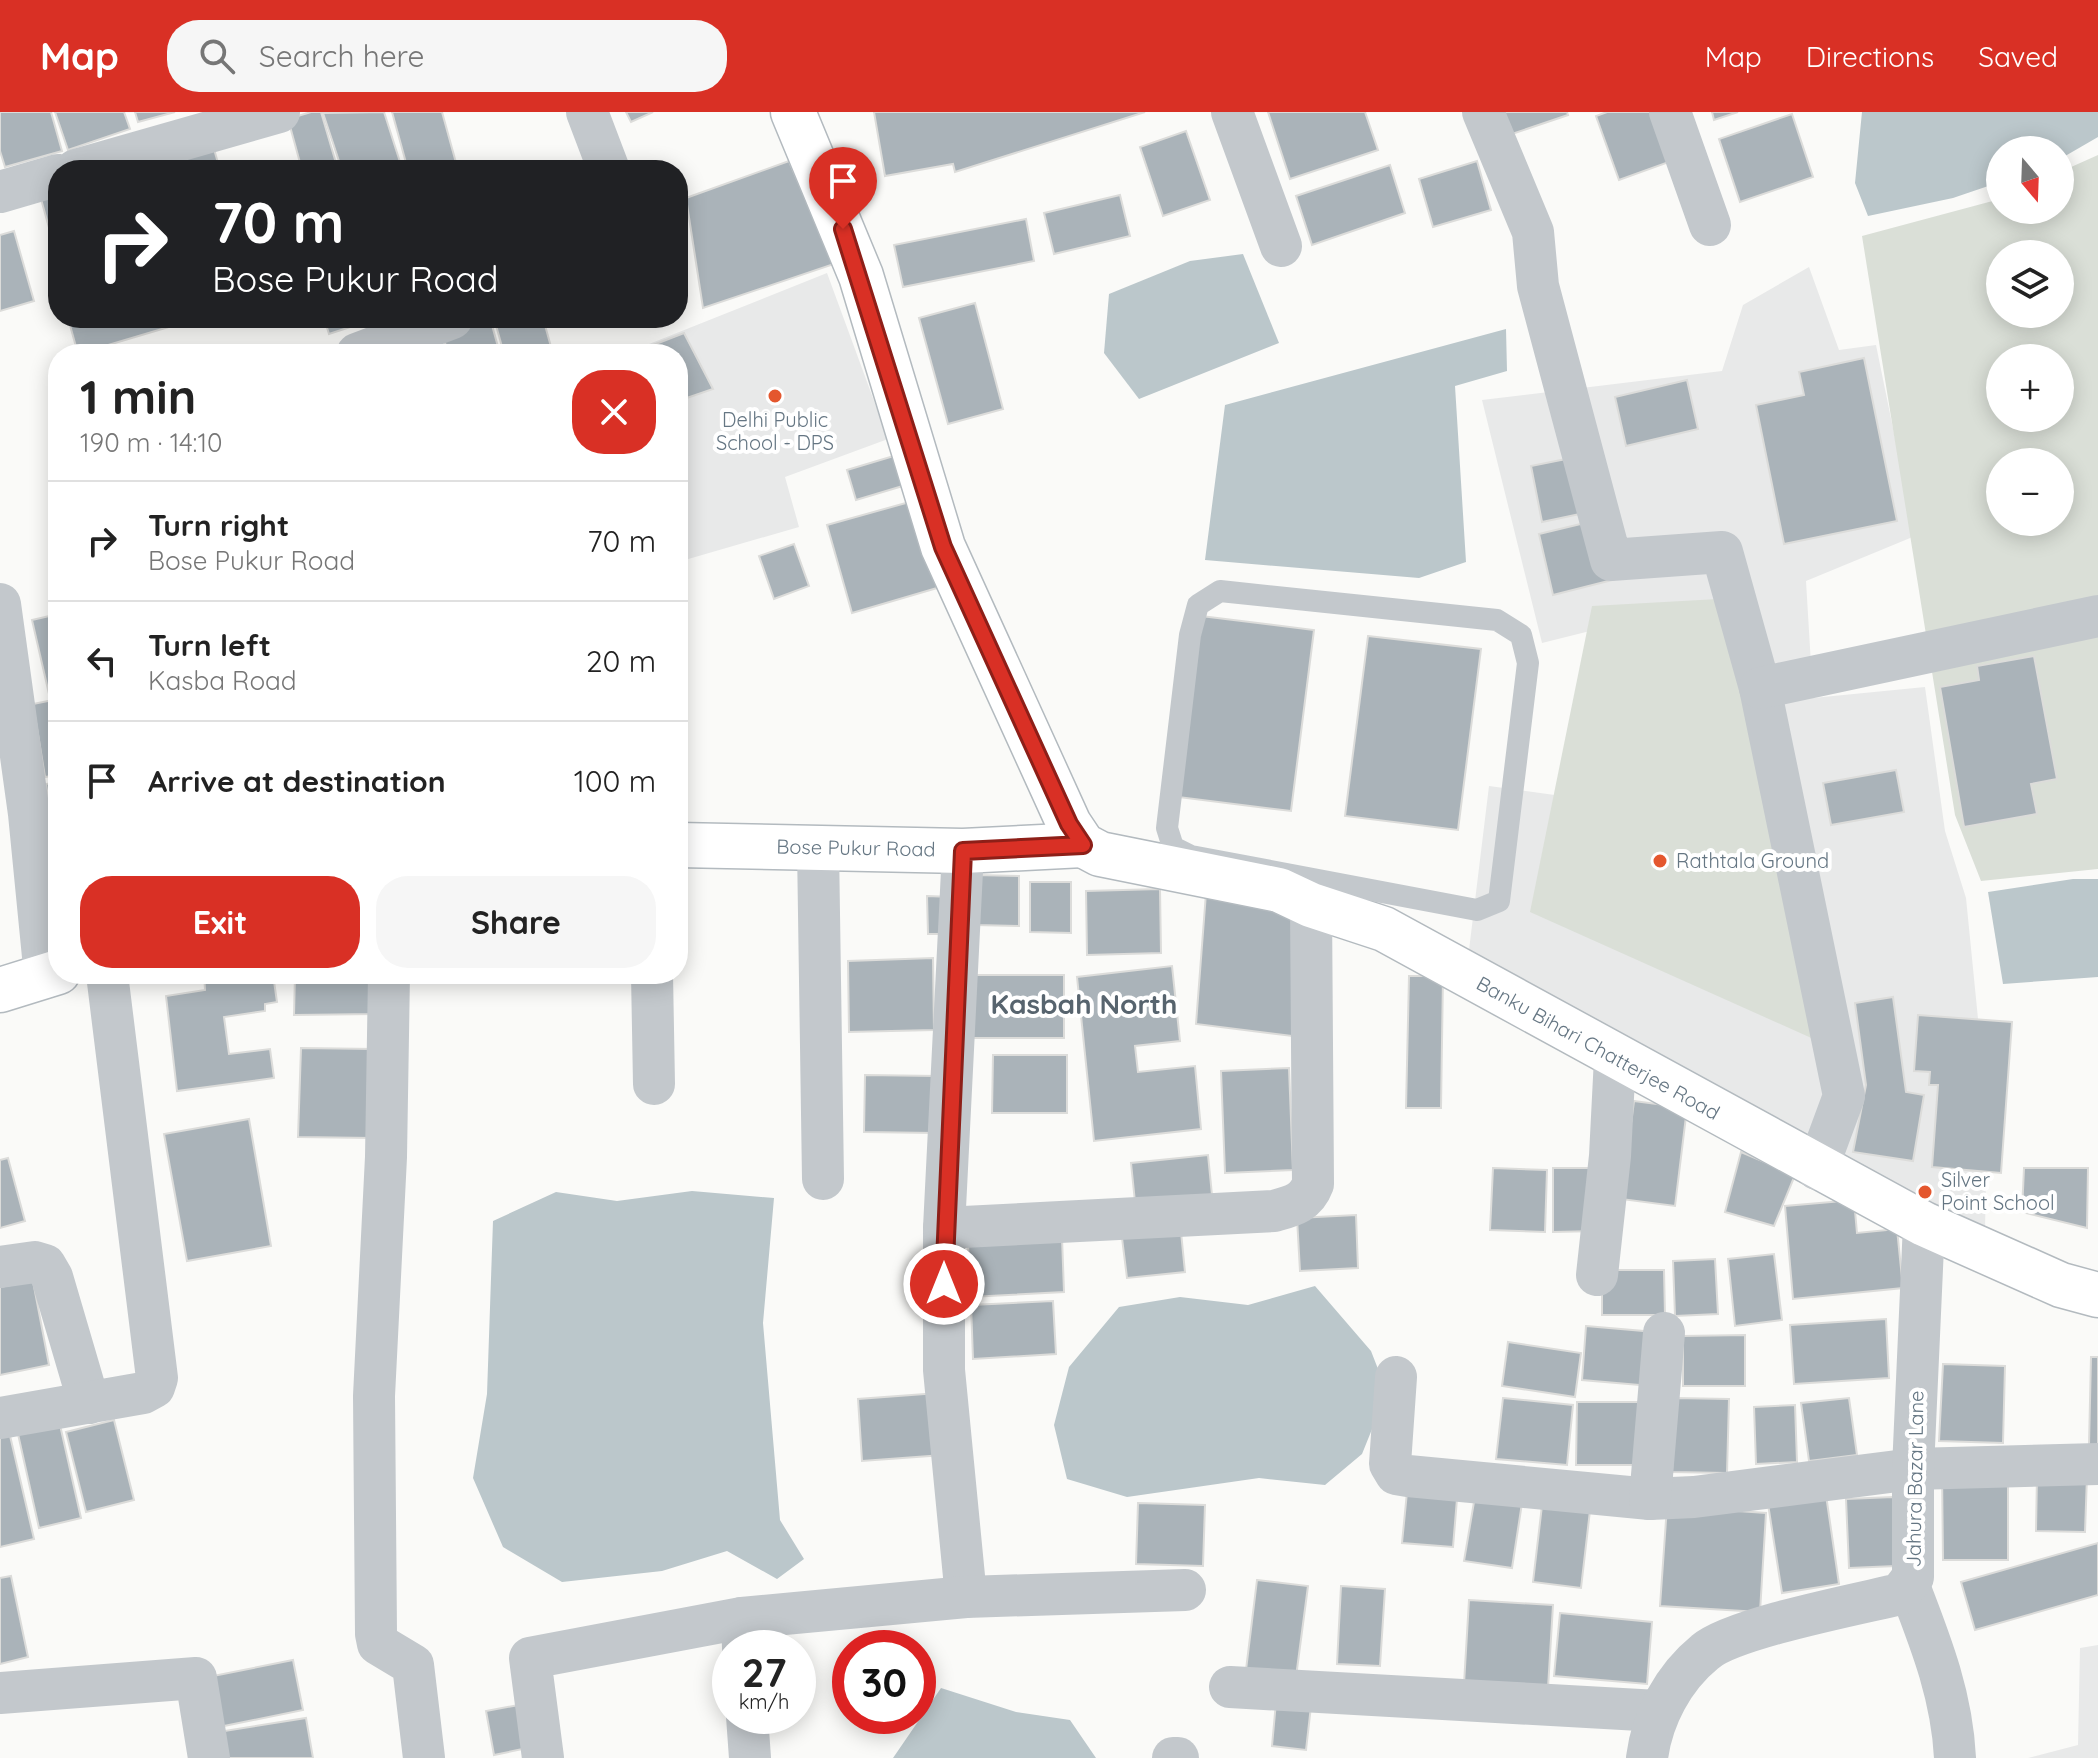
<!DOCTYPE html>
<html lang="en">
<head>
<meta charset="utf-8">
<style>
  body { margin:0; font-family:Quicksand,sans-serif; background:#f6f6f6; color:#222; height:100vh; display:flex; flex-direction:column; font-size:30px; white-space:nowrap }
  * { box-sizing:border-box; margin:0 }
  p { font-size:26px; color:#767676 }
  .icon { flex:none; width:44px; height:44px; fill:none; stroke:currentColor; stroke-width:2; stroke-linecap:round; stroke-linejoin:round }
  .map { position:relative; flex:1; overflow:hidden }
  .details { position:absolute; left:48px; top:232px; width:640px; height:640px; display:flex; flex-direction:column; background:#fff; border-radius:32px; box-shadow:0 4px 20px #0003 }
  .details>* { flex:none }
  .guide { position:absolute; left:48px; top:48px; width:640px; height:168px; border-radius:32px; box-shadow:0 4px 20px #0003; background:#202124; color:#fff; overflow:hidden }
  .needle { width:52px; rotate:161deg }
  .controls { position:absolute; left:1986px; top:24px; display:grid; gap:16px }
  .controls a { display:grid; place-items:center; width:88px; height:88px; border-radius:50%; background:#fff; box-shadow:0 4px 20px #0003; font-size:40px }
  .speed { position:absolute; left:712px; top:1518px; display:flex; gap:16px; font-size:40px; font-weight:700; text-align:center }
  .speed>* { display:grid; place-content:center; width:104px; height:104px; border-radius:50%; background:#fff; box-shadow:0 4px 20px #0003; line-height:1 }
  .speed small { font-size:20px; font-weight:400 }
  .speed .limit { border:12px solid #d22; background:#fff; color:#111 }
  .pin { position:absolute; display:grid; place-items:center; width:68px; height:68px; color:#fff; margin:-82px -34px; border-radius:50% 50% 50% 0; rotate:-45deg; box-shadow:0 0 8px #0007 }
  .pin .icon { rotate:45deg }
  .me { position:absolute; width:88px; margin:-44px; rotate:0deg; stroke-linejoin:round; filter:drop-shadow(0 0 6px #0008) }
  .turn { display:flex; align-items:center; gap:28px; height:168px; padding:0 32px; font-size:36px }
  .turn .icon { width:104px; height:104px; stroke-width:2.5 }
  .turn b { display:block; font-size:56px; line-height:68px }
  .round { display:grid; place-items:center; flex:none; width:84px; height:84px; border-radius:32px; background:#f6f6f6 }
  .head { display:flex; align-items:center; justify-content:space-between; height:136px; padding:0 32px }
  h1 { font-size:48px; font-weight:700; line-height:60px }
  .action { display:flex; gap:16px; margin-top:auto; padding:16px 32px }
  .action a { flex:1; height:92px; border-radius:32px; background:#d93025; color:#fff; font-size:32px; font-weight:700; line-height:92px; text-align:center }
  .action a+a { background:#f6f6f6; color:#222 }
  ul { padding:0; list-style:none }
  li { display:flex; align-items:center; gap:24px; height:120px; padding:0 32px; border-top:2px solid #e0e0e0 }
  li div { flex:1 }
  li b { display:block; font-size:30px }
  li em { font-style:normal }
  header { display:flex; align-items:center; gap:48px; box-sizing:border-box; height:112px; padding:0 40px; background:#d93025; color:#fff }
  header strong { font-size:38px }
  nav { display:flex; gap:44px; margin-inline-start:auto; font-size:28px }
  .search { width:560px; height:72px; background:#f6f6f6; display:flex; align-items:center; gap:20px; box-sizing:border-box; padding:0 28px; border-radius:32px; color:#767676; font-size:30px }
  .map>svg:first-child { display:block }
  .built { fill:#e8e9e9 }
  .green { fill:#dadfd7; fill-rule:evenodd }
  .water { fill:#bbc7cb }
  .building { fill:#aab3b9; stroke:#dcdcda; stroke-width:2 }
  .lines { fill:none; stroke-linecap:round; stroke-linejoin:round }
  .secondary-casing { stroke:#b3babf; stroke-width:47 }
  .lane { stroke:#c3c8cc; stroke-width:22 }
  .street { stroke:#c3c8cc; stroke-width:42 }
  .secondary { stroke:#fff; stroke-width:44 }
  .route-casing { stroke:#8d1f18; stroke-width:20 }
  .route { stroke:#d93025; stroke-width:14 }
  .poi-dot { fill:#e4572e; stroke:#fff; stroke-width:3 }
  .labels { text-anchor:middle; stroke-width:8; stroke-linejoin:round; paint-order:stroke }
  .poi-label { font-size:20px; fill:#657683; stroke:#fff; text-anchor:start }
  .street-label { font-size:20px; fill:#657683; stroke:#fff }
  .district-label { font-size:28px; font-weight:bold; fill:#57646e; stroke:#fff }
</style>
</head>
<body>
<header>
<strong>Map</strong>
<div class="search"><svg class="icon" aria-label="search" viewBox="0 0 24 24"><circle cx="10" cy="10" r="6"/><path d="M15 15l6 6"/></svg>Search here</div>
<nav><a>Map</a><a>Directions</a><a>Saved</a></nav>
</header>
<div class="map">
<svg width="2098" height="1646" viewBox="0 0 2098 1646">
  <rect width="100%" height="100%" fill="#fafaf8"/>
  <g class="built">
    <path d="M 1809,155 L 1839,238 L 1876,233 L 1915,424 L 1806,469 L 1813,586 L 1925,575 L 1945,719 L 1966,786 L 1987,997 L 1985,1121 L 1683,968 L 1469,838 L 1489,674 L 1569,685 L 1718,487 L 1542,531 L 1482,288 L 1722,259 L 1743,193 Z"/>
    <path d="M 827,161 L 888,327 L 785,365 L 799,415 L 678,450 L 678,242 L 624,242 Z"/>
    <path d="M 2098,1533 L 2098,1646 L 2028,1646 L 2078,1633 L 2080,1536 Z"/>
  </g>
  <g class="green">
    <path d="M 2098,43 L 2098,757 L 1981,769 L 1955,703 L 1862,124 L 2000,87 L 2000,98 L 2060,98 L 2060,60 ZM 2000,142 L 2060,142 L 2060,202 L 2000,202 ZM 2000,246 L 2060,246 L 2060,306 L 2000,306 ZM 2000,350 L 2060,350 L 2060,410 L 2000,410 Z"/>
    <path d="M 1718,487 L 1770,699 L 1818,929 L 1530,800 L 1592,494 Z"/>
  </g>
  <g class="water">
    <path d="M 1862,0 L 2098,0 L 2098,25 L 2060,47 L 2060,38 L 2000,38 L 2000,70 L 1953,86 L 1868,104 L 1855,71 Z"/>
    <path d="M 1243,142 L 1279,231 L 1139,287 L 1104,241 L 1109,182 L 1190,149 Z"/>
    <path d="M 1506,217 L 1507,259 L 1455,274 L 1466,450 L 1419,466 L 1205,448 L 1225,293 Z"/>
    <path d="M 2073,767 L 2098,767 L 2098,865 L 2003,872 L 1988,780 Z"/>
    <path d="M 692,1079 L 774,1086 L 763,1211 L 780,1408 L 804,1447 L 777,1467 L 727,1439 L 662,1459 L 562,1470 L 503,1435 L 473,1366 L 487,1282 L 493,1109 L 556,1080 L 617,1089 Z"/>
    <path d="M 1315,1174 L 1371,1239 L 1387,1280 L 1362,1342 L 1325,1373 L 1259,1366 L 1127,1385 L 1067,1367 L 1054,1313 L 1069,1255 L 1119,1195 L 1180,1185 L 1248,1193 Z"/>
    <path d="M 941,1576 L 1016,1600 L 1070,1608 L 1096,1646 L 893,1646 Z"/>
  </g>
  <g class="building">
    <path d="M 0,0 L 51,0 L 62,39 L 5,55 L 0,39 Z"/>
    <path d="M 55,0 L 124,0 L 130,17 L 68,38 Z"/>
    <path d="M 135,0 L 175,0 L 138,10 Z"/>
    <path d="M 311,0 L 321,0 L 338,58 L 302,58 L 288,7 Z"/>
    <path d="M 384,0 L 400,50 L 376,58 L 342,58 L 323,1 Z"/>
    <path d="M 392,0 L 442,0 L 458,58 L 408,58 Z"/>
    <path d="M 626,0 L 653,0 L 631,10 Z"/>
    <path d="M 874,0 L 1145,0 L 955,60 L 953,52 L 885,64 Z"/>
    <path d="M 1268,0 L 1365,0 L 1378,38 L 1290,67 Z"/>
    <path d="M 1501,0 L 1567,0 L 1568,3 L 1509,23 Z"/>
    <path d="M 1607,0 L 1664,0 L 1680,46 L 1619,68 L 1596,4 Z"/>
    <path d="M 1712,0 L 1738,0 L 1714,8 Z"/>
    <path d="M 1792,2 L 1813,65 L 1740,90 L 1719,27 Z"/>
    <path d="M 1186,19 L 1210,88 L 1163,104 L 1140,35 Z"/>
    <path d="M 214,37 L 220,58 L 155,58 L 154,54 Z"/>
    <path d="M 789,49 L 834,152 L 703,196 L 686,86 Z"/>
    <path d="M 1477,49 L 1491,98 L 1433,115 L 1419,67 Z"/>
    <path d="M 1390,53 L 1405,101 L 1312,133 L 1296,84 Z"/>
    <path d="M 58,82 L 58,148 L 41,87 Z"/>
    <path d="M 1120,83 L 1130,124 L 1054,142 L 1044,101 Z"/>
    <path d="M 1026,107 L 1034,149 L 903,175 L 894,133 Z"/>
    <path d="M 14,119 L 34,189 L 0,199 L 0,123 Z"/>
    <path d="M 975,191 L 1003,297 L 948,312 L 919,206 Z"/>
    <path d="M 68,206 L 199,206 L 78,242 Z"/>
    <path d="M 324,206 L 378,206 L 329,222 Z"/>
    <path d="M 464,206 L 490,206 L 500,242 L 448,242 L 440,212 Z"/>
    <path d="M 494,206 L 543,206 L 553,242 L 504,242 Z"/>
    <path d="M 684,221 L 713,277 L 678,289 L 678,242 L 630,242 Z"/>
    <path d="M 1864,246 L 1897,409 L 1784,432 L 1756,293 L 1804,283 L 1799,260 Z"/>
    <path d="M 1687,268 L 1698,317 L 1626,334 L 1615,285 Z"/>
    <path d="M 1596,341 L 1608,396 L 1542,410 L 1531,354 Z"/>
    <path d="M 897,343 L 906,373 L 856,388 L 847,358 Z"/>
    <path d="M 913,389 L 937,476 L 852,501 L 827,413 Z"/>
    <path d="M 1618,403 L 1632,463 L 1553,483 L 1539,422 Z"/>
    <path d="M 794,432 L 809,474 L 774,487 L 759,444 Z"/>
    <path d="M 58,502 L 58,580 L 49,582 L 32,508 Z"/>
    <path d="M 1201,504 L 1314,518 L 1291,699 L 1178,685 Z"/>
    <path d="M 1368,524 L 1481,537 L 1458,718 L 1345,704 Z"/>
    <path d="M 2034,544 L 2057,667 L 2031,672 L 2037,702 L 1964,715 L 1940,575 L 1979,568 L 1977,554 Z"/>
    <path d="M 58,587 L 58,663 L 45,665 L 33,592 Z"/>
    <path d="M 1896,658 L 1904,700 L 1831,713 L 1823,671 Z"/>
    <path d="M 58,670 L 58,748 L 46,672 Z"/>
    <path d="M 976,763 L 1019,764 L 1019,814 L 976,813 Z"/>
    <path d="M 1207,768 L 1307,800 L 1292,924 L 1196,912 Z"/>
    <path d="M 1030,770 L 1071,770 L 1071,821 L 1030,820 Z"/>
    <path d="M 1160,777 L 1161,841 L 1087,843 L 1086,779 Z"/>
    <path d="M 927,784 L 952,785 L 952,822 L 928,822 Z"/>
    <path d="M 933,846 L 934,918 L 849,920 L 848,849 Z"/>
    <path d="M 1172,854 L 1180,929 L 1135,934 L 1138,960 L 1195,954 L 1201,1017 L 1094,1029 L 1077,865 Z"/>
    <path d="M 204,862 L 273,862 L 277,890 L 265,892 L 265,899 L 224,905 L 229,942 L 270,937 L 274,966 L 177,979 L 166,884 L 205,878 Z"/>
    <path d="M 295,862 L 375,862 L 375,902 L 294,903 Z"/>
    <path d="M 959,863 L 1064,863 L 1064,926 L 958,926 Z"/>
    <path d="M 1409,864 L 1443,864 L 1441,996 L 1406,996 Z"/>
    <path d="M 1893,885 L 1906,980 L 1924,983 L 1913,1049 L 1853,1040 L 1866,973 L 1855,891 Z"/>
    <path d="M 1918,903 L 2012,910 L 2001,1061 L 1932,1055 L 1938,973 L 1929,973 L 1930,960 L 1914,959 Z"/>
    <path d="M 301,936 L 374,937 L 372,1026 L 298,1025 Z"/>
    <path d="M 993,943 L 1067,943 L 1067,1001 L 992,1001 Z"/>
    <path d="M 1289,956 L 1293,1058 L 1225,1061 L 1221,959 Z"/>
    <path d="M 865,963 L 937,964 L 935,1021 L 864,1020 Z"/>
    <path d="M 1634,989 L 1687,996 L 1675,1094 L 1621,1087 Z"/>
    <path d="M 249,1007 L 271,1134 L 187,1149 L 164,1022 Z"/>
    <path d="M 1741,1040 L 1795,1063 L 1774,1114 L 1725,1100 Z"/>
    <path d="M 1208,1043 L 1212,1083 L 1135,1090 L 1131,1051 Z"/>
    <path d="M 8,1046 L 25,1109 L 0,1116 L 0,1048 Z"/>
    <path d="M 1493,1056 L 1547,1058 L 1545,1120 L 1490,1118 Z"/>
    <path d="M 1553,1056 L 1597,1056 L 1598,1119 L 1553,1120 Z"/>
    <path d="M 2024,1056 L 2088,1056 L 2087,1116 L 2022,1100 Z"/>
    <path d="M 1854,1088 L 1857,1121 L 1897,1117 L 1903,1176 L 1793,1187 L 1785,1094 Z"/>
    <path d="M 1356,1103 L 1358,1156 L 1300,1159 L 1297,1106 Z"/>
    <path d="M 1181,1120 L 1185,1160 L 1127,1166 L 1122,1126 Z"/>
    <path d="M 1062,1125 L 1064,1180 L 970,1185 L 968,1130 Z"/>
    <path d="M 1774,1142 L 1782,1208 L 1735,1214 L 1728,1147 Z"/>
    <path d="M 1715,1147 L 1718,1202 L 1675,1204 L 1673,1149 Z"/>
    <path d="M 1602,1158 L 1664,1158 L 1665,1203 L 1602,1203 Z"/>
    <path d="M 33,1169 L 49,1253 L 0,1263 L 0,1175 Z"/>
    <path d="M 1053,1189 L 1056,1242 L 973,1247 L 971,1193 Z"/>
    <path d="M 1886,1207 L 1889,1266 L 1794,1272 L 1790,1213 Z"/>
    <path d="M 1586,1214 L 1655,1220 L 1651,1274 L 1582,1268 Z"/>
    <path d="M 1745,1223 L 1745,1274 L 1683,1274 L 1683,1224 Z"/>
    <path d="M 1508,1230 L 1581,1241 L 1575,1285 L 1502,1274 Z"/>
    <path d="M 2091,1245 L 2098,1245 L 2098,1333 L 2089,1333 Z"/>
    <path d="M 1943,1252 L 2005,1254 L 2003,1331 L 1939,1329 Z"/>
    <path d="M 938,1281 L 943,1343 L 862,1349 L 858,1287 Z"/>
    <path d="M 1503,1286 L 1573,1293 L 1567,1353 L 1496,1347 Z"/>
    <path d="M 1674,1286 L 1729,1287 L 1727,1361 L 1672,1360 Z"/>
    <path d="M 1849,1286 L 1857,1343 L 1809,1349 L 1801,1291 Z"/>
    <path d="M 1577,1290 L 1644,1290 L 1643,1353 L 1576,1353 Z"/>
    <path d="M 1795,1293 L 1797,1350 L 1756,1352 L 1754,1295 Z"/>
    <path d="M 114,1308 L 134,1388 L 86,1400 L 66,1320 Z"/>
    <path d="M 60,1313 L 81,1406 L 39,1416 L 18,1322 Z"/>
    <path d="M 8,1315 L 34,1427 L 0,1435 L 0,1316 Z"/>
    <path d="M 1942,1360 L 2008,1360 L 2008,1448 L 1943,1448 Z"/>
    <path d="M 2037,1363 L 2087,1364 L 2085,1420 L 2036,1419 Z"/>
    <path d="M 1408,1370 L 1458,1375 L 1453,1435 L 1402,1431 Z"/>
    <path d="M 1826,1383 L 1839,1472 L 1782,1481 L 1768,1392 Z"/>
    <path d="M 1475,1384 L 1522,1391 L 1512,1456 L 1464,1449 Z"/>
    <path d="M 1543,1385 L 1591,1390 L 1581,1476 L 1533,1470 Z"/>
    <path d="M 1893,1385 L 1896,1454 L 1849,1456 L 1846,1387 Z"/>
    <path d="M 1138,1391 L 1205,1393 L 1203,1454 L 1136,1452 Z"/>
    <path d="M 1667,1394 L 1766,1401 L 1760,1500 L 1660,1494 Z"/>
    <path d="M 2098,1431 L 2098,1483 L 1975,1518 L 1961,1470 Z"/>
    <path d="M 11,1464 L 28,1545 L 0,1552 L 0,1466 Z"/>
    <path d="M 1257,1468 L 1308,1474 L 1296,1565 L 1246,1558 Z"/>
    <path d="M 1341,1474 L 1385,1477 L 1380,1554 L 1337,1552 Z"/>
    <path d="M 1469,1488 L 1553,1493 L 1548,1576 L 1464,1572 Z"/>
    <path d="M 1560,1501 L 1652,1510 L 1647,1572 L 1554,1564 Z"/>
    <path d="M 293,1548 L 303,1598 L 214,1616 L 203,1566 Z"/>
    <path d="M 1276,1590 L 1311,1594 L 1306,1638 L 1272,1634 Z"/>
    <path d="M 529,1591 L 537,1634 L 494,1643 L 486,1599 Z"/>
    <path d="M 306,1606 L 313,1646 L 222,1646 L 218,1620 Z"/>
  </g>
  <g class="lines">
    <g class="secondary-casing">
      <g id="secondary">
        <path d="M 793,0 L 861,164 L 943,435 L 1069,712 L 1083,733 L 1100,742 L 1279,778 L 1311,793 L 1384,817 L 1924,1112 L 2061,1173 L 2098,1183"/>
        <path d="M 678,733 L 963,739 L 1083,733"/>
        <path d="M 0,878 L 58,860"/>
      </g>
    </g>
    <path class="lane" d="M 1220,479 L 1497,508 L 1521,523 L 1528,551 L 1499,789 L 1477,798 L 1191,744 L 1173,735 L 1167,716 L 1190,523 L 1198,493 Z"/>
    <g class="street">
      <path d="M 587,0 L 609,58"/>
      <path d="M 1232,0 L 1281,134"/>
      <path d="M 1483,0 L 1533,120 L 1538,174 L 1611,448 L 1722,440 L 1760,576 L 1844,984 L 1817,1057"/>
      <path d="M 1670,0 L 1710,113"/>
      <path d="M 76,58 L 279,0"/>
      <path d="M 0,80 L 58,63"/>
      <path d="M 357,242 L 452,206"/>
      <path d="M 0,492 L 29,702 L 45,865"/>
      <path d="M 1760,576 L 2098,504"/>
      <path d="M 818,735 L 823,1067"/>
      <path d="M 963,739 L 944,1116 L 944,1258 L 966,1485"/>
      <path d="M 389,862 L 386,1045 L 374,1284 L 376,1522 L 378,1532 L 413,1553 L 424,1646"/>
      <path d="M 652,862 L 654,972"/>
      <path d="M 944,1116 L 1274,1099 C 1292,1094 1306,1091 1313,1072 L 1311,793"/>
      <path d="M 0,1155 L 35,1150 L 45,1153 L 52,1165 L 89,1291"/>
      <path d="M 1597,1163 L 1610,1044 L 1615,946"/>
      <path d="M 1396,1265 L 1390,1352 L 1396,1362 L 1408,1364 L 1650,1387 L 1694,1385 L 1913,1357 L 2098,1352"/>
      <path d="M 0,1306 L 143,1281 L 154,1275 L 157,1266 L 107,862"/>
      <path d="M 1650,1387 L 1664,1221"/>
      <path d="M 1909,1474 C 1931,1531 1952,1584 1955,1646"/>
      <path d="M 743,1536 L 742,1506 L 966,1485 L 1185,1478"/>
      <path d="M 1230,1575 L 1658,1599"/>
      <path d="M 0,1581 L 196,1566 L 209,1646"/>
      <path d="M 747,1604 L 750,1646"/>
      <path d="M 543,1646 L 530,1546 L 742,1506"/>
      <path d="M 1173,1646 L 1178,1646"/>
      <path d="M 1647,1646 C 1652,1606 1673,1566 1705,1540 C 1733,1516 1858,1492 1900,1482 L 1913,1465 L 1913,1357 L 1924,1112"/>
    </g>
    <use href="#secondary" class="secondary"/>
  </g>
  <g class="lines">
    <g class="route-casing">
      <path id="route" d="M 843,117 L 943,435 L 1069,712 L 1083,733 L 963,739 L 944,1172"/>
    </g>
    <use href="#route" class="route"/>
  </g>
  <g class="poi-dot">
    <circle cx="775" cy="284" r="8"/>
    <circle cx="1660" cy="749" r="8"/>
    <circle cx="1925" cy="1080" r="8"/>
  </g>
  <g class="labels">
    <g class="poi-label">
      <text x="775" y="315" text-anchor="middle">Delhi Public<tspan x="775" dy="23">School - DPS</tspan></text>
      <text x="1676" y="756">Rathtala Ground</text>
      <text x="1941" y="1075">Silver<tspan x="1941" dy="23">Point School</tspan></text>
    </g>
    <g class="street-label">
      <text transform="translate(856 736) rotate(1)" y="7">Bose Pukur Road</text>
      <text transform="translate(1598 936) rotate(29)" y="7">Banku Bihari Chatterjee Road</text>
      <text transform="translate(1915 1367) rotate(-89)" y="7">Jahura Bazar Lane</text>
    </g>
    <g class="district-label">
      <text x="1084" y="902">Kasbah North</text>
    </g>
  </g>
</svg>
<div class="controls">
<a><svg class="needle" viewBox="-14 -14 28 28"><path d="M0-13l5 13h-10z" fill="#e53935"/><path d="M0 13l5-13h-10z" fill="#767676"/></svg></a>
<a><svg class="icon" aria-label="layers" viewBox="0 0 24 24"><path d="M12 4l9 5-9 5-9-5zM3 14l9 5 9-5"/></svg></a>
<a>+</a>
<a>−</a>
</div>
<div class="speed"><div>27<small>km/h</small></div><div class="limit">30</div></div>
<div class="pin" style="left:843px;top:117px;background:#d93025"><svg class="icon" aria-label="arrive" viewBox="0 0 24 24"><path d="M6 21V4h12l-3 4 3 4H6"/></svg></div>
<svg class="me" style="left:944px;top:1172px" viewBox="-20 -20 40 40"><circle r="17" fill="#d93025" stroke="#fff" stroke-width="3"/><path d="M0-11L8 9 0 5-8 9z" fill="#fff"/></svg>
<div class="guide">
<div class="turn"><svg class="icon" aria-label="right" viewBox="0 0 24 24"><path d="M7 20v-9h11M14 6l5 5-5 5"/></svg><div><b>70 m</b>Bose Pukur Road</div></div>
</div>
<section class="details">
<div class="head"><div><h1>1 min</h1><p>190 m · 14:10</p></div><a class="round" style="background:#d93025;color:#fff"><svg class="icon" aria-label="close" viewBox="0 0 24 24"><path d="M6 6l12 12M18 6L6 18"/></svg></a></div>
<ul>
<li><svg class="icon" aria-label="right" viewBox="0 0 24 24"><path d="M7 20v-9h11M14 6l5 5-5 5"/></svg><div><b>Turn right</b><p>Bose Pukur Road</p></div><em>70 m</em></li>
<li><svg class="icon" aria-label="left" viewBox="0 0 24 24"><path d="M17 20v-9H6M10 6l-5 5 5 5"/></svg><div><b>Turn left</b><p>Kasba Road</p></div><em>20 m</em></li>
<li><svg class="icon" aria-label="arrive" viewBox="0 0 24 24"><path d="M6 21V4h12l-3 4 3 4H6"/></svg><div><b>Arrive at destination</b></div><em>100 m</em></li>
</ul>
<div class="action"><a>Exit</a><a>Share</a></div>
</section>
</div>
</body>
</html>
